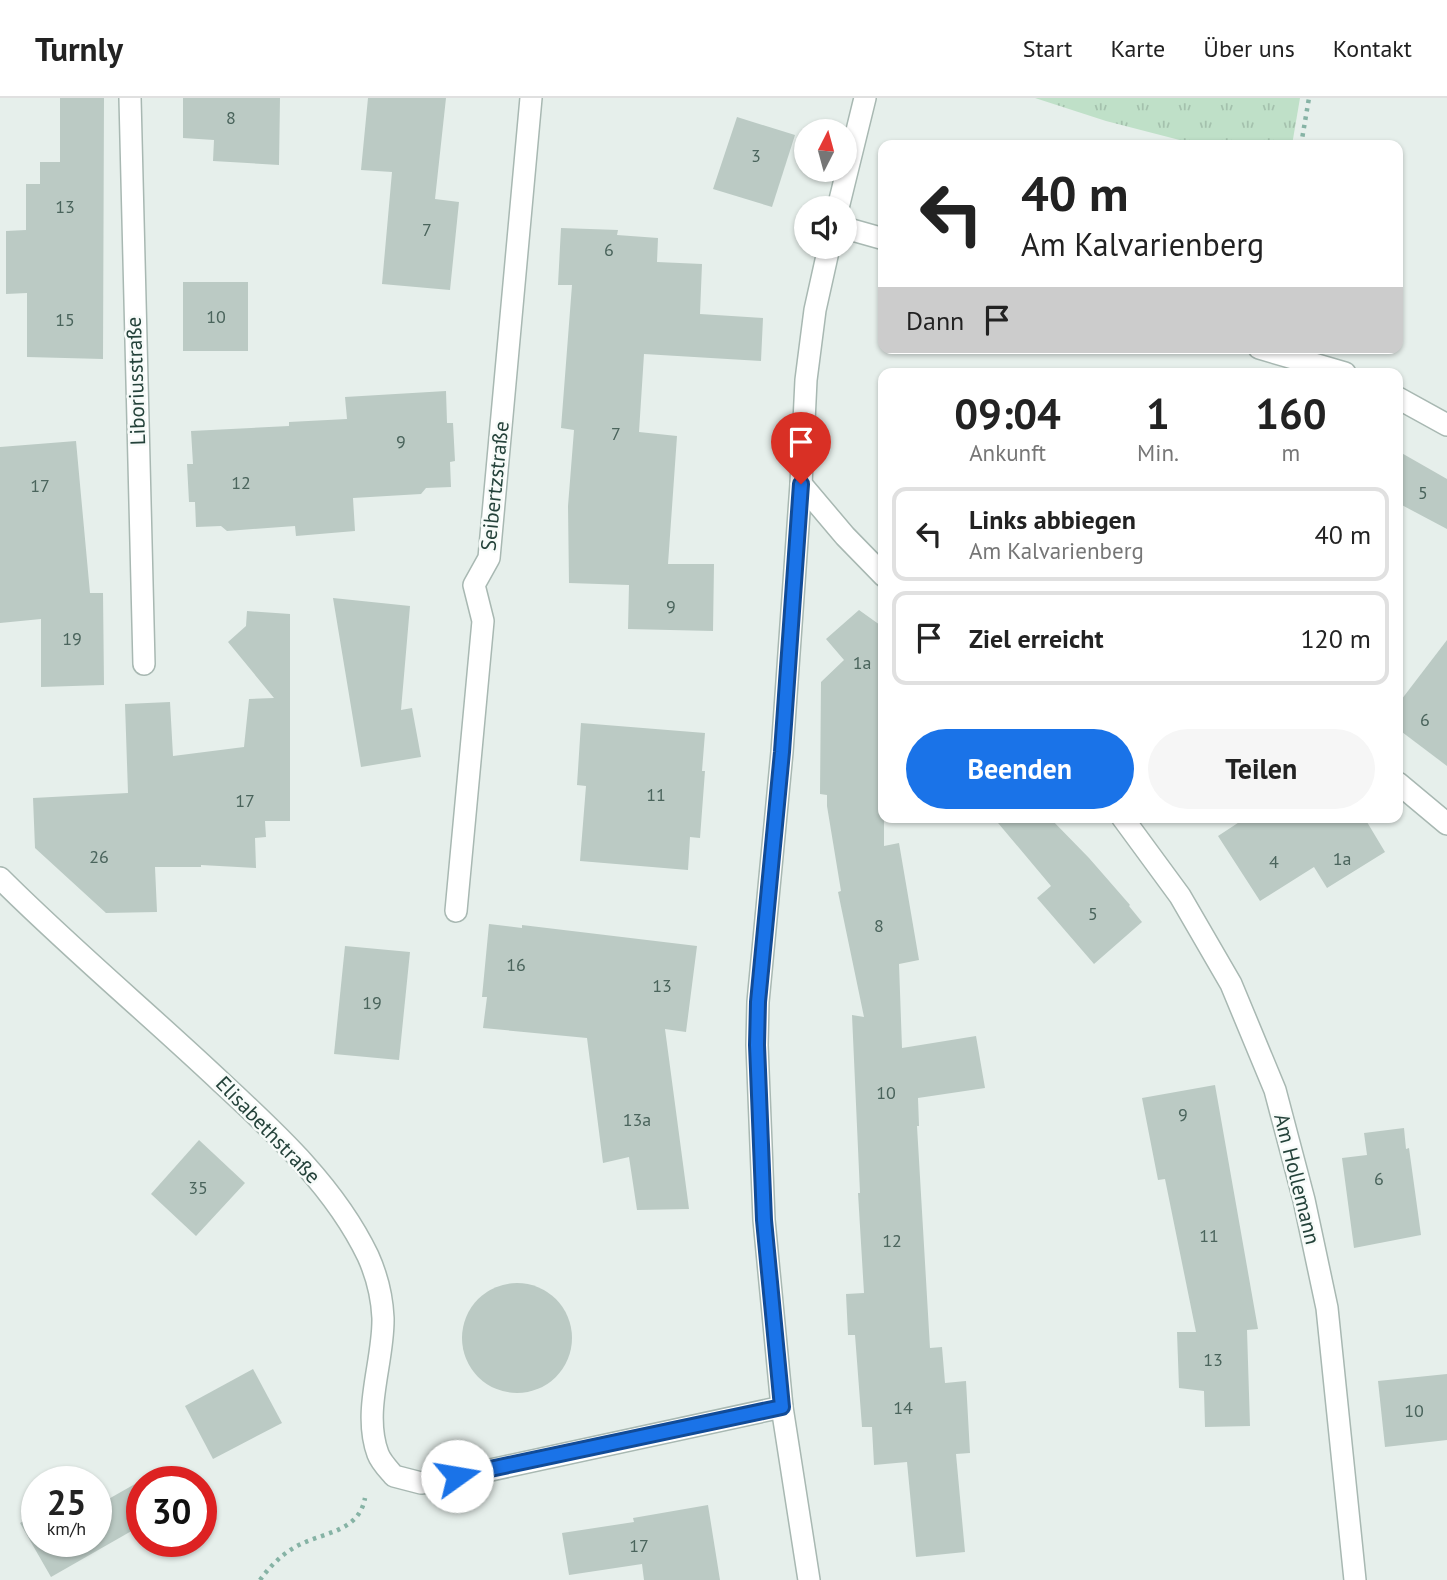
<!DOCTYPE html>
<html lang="de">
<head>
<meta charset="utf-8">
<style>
  body { margin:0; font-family:"PT Sans",sans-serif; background:#f6f6f6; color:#222; height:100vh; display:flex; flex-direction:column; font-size:26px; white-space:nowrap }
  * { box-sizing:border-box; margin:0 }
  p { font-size:23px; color:#767676 }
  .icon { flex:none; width:38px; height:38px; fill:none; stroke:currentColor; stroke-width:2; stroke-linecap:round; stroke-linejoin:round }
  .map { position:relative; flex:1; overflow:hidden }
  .side { position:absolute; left:878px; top:270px; width:525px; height:455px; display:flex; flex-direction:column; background:#fff; border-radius:14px; box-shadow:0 2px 5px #0004 }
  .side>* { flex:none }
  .banner { position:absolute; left:878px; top:42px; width:525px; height:214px; border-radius:14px; box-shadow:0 2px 5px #0004; background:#fff; color:#222; overflow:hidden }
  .needle { width:46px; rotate:6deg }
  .fabs { position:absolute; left:794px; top:21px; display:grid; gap:14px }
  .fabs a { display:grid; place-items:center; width:63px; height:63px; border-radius:50%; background:#fff; box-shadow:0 2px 5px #0004; font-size:35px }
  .speed { position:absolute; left:21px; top:1368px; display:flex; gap:14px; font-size:35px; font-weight:700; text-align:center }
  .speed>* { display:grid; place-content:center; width:91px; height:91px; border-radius:50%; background:#fff; box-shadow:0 2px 5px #0004; line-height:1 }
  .speed small { font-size:18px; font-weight:400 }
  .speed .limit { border:10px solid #d22; background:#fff; color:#111 }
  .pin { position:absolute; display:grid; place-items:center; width:60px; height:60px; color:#fff; margin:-72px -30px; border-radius:50% 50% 50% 0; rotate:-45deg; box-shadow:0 0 7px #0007 }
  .pin .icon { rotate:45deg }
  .me { position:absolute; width:77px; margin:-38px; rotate:77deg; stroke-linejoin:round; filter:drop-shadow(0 0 5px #0008) }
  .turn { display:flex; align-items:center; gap:24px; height:147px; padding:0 28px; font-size:32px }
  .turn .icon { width:91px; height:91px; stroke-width:2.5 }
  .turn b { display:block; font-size:49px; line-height:60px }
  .then { display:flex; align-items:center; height:66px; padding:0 28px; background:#0003; gap:14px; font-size:26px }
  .eta { display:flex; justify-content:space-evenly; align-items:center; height:119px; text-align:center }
  .eta b { font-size:42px; font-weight:700; line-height:49px }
  .action { display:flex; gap:14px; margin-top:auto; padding:14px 28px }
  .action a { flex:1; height:80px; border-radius:42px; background:#1a73e8; color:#fff; font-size:28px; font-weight:700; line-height:80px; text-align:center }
  .action a+a { background:#f6f6f6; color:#222 }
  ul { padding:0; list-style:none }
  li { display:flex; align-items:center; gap:21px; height:94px; margin:0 14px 10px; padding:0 14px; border:4px solid #e0e0e0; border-radius:14px }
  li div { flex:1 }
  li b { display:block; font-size:26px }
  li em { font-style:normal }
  header { display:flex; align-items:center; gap:42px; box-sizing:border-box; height:98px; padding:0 35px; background:#fff; border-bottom:2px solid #e0e0e0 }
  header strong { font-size:33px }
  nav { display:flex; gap:38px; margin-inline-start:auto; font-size:24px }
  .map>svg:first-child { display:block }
  .park { fill:url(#park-tufts) }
  .building { fill:#bbcac4 }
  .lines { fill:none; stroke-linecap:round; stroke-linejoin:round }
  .minor-casing { stroke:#a8b8b2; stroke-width:24 }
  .path { stroke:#86b3a5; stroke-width:4.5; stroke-dasharray:3.5 5; stroke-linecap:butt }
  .minor { stroke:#fff; stroke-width:21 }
  .route-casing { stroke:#114b97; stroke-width:18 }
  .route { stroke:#1a73e8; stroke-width:12 }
  .labels { text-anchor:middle; stroke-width:5; stroke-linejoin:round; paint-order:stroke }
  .number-label { font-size:18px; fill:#4a645c }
  .street-label { font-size:21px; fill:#24423a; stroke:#f7fbf9 }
</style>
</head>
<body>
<header>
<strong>Turnly</strong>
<nav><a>Start</a><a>Karte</a><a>Über uns</a><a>Kontakt</a></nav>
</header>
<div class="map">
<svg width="1447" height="1482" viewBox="0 0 1447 1482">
  <defs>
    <pattern id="park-tufts" width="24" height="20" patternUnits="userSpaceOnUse" patternTransform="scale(1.75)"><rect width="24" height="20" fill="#bfe0c8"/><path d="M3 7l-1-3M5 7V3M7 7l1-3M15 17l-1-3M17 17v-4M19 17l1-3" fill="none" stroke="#a4c1ad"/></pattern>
  </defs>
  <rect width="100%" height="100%" fill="#e6efeb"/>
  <path class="park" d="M 1035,0 L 1300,0 L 1292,47 L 1199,47 L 1106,23 Z"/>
  <g class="building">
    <path d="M 60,0 L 104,0 L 103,261 L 27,259 L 27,195 L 6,196 L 6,133 L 26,132 L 26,86 L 40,86 L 40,64 L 60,64 Z"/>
    <path d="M 183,0 L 280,0 L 279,67 L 213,63 L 214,42 L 183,40 Z"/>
    <path d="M 368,0 L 446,0 L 435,101 L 459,104 L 450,192 L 382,186 L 392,74 L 361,72 Z"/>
    <path d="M 737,19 L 795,37 L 772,109 L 713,91 Z"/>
    <path d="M 561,130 L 618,132 L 617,137 L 658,140 L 657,164 L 702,166 L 700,216 L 763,220 L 761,263 L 644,256 L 639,334 L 677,338 L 668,466 L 714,466 L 713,533 L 628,531 L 629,487 L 569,485 L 568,408 L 574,332 L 561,330 L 572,187 L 558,187 Z"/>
    <rect x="183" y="184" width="65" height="69"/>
    <path d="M 446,293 L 447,325 L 453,325 L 455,363 L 450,364 L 451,389 L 426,390 L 421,396 L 353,400 L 355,433 L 296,438 L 295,428 L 227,433 L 221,428 L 196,429 L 195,404 L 189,404 L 187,366 L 193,366 L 191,333 L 289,328 L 289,324 L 347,321 L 345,299 Z"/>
    <path d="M 76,343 L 90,495 L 103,495 L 104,587 L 41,589 L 41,521 L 0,525 L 0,349 Z"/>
    <path d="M 1398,353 L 1447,381 L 1447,431 L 1398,405 Z"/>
    <path d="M 333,500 L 410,508 L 401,612 L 412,610 L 421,659 L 361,669 Z"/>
    <path d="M 859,512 L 880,527 L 884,523 L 884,748 L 899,745 L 919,862 L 899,866 L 902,950 L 976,938 L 985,990 L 918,1000 L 919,1028 L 917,1028 L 930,1250 L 942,1249 L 945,1285 L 966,1283 L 970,1355 L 956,1356 L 965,1454 L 916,1459 L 907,1364 L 874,1367 L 872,1329 L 862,1329 L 855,1237 L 848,1237 L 846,1196 L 864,1195 L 858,1095 L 860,1095 L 852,917 L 864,919 L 838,794 L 841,793 L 827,708 L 827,697 L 820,696 L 821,584 L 844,562 L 826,541 Z"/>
    <path d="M 247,513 L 290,516 L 290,723 L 265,723 L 266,739 L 255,740 L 256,770 L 201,767 L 201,769 L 155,769 L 157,814 L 106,815 L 35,750 L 33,700 L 128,695 L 125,606 L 170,604 L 173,658 L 244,649 L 249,601 L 274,600 L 228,544 L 246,528 Z"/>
    <path d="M 1447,542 L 1447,668 L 1398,631 L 1398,606 Z"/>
    <path d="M 581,625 L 705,635 L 702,673 L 705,673 L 700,740 L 690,739 L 688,772 L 580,763 L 586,688 L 577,687 Z"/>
    <path d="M 993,719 L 1049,719 L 1089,760 L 1130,807 L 1129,808 L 1142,824 L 1094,866 L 1037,800 L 1051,788 Z"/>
    <path d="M 1247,719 L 1364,719 L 1385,754 L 1327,790 L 1314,769 L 1260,803 L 1218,738 Z"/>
    <path d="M 489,826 L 522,830 L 522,827 L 697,848 L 686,934 L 665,931 L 689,1111 L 637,1112 L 629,1059 L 603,1065 L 587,940 L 483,930 L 487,899 L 482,899 Z"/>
    <path d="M 345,848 L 410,854 L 399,962 L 334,956 Z"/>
    <path d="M 1215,987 L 1258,1231 L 1247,1232 L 1250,1328 L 1205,1329 L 1204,1293 L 1179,1290 L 1177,1234 L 1196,1234 L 1165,1081 L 1158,1082 L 1142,1000 Z"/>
    <path d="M 1404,1030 L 1406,1051 L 1409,1050 L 1421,1137 L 1354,1150 L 1342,1060 L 1367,1057 L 1364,1035 Z"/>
    <path d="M 199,1042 L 245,1085 L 196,1138 L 151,1096 Z"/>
    <circle cx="517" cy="1240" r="55"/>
    <path d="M 253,1271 L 282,1325 L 213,1361 L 185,1308 Z"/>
    <path d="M 1447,1276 L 1447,1342 L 1385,1349 L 1378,1283 Z"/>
    <path d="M 142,1382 L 142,1427 L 51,1479 L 20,1425 L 37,1415 L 37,1444 L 96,1444 L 96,1403 L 98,1407 Z"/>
    <path d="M 708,1407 L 720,1482 L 644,1482 L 642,1466 L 569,1477 L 562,1435 L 634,1424 L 633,1420 Z"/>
  </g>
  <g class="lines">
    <g class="minor-casing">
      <g id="minor">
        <path d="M 130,0 L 144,566"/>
        <path d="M 838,110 L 865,0"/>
        <path d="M 845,130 L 884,141"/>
        <path d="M 1259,250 L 1345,275"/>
        <path d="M 1398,300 L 1447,327"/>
        <path d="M 801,386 L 845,438 L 884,478"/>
        <path d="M 1398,685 L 1447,726"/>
        <path d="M 1122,719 L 1180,798 L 1231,886 L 1275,992 L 1304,1102 L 1327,1210 L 1355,1482"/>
        <path d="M 0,780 C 71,851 149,916 222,985 C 277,1036 335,1089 368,1158 C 377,1178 382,1198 383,1220 C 384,1263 362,1313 378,1356 C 381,1364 388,1371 394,1378 L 421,1385 L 440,1383 L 782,1309"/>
        <path d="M 456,813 L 483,523 L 474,487 L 489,460 L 531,0"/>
        <path d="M 809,1482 L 782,1309 L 764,1122 L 757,947 L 758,904 L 782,654 L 801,386 L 806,282 L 815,212 L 829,149"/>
      </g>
    </g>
    <g class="path">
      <path d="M 1301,47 L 1309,0"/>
      <path d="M 260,1482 C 271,1467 284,1454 301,1446 C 326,1434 359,1433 365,1400"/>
    </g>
    <use href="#minor" class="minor"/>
  </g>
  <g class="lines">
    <g class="route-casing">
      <path id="route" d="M 457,1378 L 782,1309 L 764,1122 L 757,947 L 758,904 L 782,654 L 801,386"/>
    </g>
    <use href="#route" class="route"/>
  </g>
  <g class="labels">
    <g class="number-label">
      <text x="231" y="26">8</text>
      <text x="756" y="64">3</text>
      <text x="65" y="115">13</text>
      <text x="427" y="138">7</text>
      <text x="609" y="158">6</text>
      <text x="216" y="225">10</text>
      <text x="65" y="228">15</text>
      <text x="616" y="342">7</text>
      <text x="401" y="350">9</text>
      <text x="241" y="391">12</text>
      <text x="40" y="394">17</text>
      <text x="1423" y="401">5</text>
      <text x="671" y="515">9</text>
      <text x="72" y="547">19</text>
      <text x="862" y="571">1a</text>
      <text x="1425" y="628">6</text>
      <text x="656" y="703">11</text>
      <text x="245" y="709">17</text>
      <text x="99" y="765">26</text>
      <text x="1342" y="767">1a</text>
      <text x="1274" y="770">4</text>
      <text x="1093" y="822">5</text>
      <text x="879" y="834">8</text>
      <text x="516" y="873">16</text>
      <text x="662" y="894">13</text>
      <text x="372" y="911">19</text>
      <text x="886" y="1001">10</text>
      <text x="1183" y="1023">9</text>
      <text x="637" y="1028">13a</text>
      <text x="1379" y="1087">6</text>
      <text x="198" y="1096">35</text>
      <text x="1209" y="1144">11</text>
      <text x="892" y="1149">12</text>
      <text x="1213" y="1268">13</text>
      <text x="903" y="1316">14</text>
      <text x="1414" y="1319">10</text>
      <text x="639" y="1454">17</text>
    </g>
    <g class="street-label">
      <text transform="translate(136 283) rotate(-92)" y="7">Liboriusstraße</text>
      <text transform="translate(495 388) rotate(-84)" y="7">Seibertzstraße</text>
      <text transform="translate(268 1032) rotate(46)" y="7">Elisabethstraße</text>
      <text transform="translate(1297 1081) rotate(76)" y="7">Am Hollemann</text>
    </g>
  </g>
</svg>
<div class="fabs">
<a><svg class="needle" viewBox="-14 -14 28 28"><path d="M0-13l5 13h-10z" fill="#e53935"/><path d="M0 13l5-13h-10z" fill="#767676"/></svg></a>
<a><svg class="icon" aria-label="sound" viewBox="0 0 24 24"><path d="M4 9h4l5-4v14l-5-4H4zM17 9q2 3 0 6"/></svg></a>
</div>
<div class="speed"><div>25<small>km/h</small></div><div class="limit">30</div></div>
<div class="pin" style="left:801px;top:386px;background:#d93025"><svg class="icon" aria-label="arrive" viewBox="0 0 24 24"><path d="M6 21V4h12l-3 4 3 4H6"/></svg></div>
<svg class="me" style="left:457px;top:1378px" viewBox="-20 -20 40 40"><circle r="19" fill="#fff"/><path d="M0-13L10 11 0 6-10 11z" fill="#1a73e8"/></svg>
<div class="banner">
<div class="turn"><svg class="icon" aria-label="left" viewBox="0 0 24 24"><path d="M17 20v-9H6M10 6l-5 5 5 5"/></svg><div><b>40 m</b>Am Kalvarienberg</div></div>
<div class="then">Dann<svg class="icon" aria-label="arrive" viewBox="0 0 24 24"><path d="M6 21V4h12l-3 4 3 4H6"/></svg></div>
</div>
<section class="side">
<div class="eta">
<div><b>09:04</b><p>Ankunft</p></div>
<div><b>1</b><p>Min.</p></div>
<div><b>160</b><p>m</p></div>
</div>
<ul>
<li><svg class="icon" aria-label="left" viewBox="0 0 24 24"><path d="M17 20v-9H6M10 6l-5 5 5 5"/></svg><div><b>Links abbiegen</b><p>Am Kalvarienberg</p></div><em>40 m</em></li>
<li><svg class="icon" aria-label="arrive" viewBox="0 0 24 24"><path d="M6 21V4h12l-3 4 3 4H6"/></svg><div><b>Ziel erreicht</b></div><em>120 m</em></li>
</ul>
<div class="action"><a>Beenden</a><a>Teilen</a></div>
</section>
</div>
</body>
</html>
